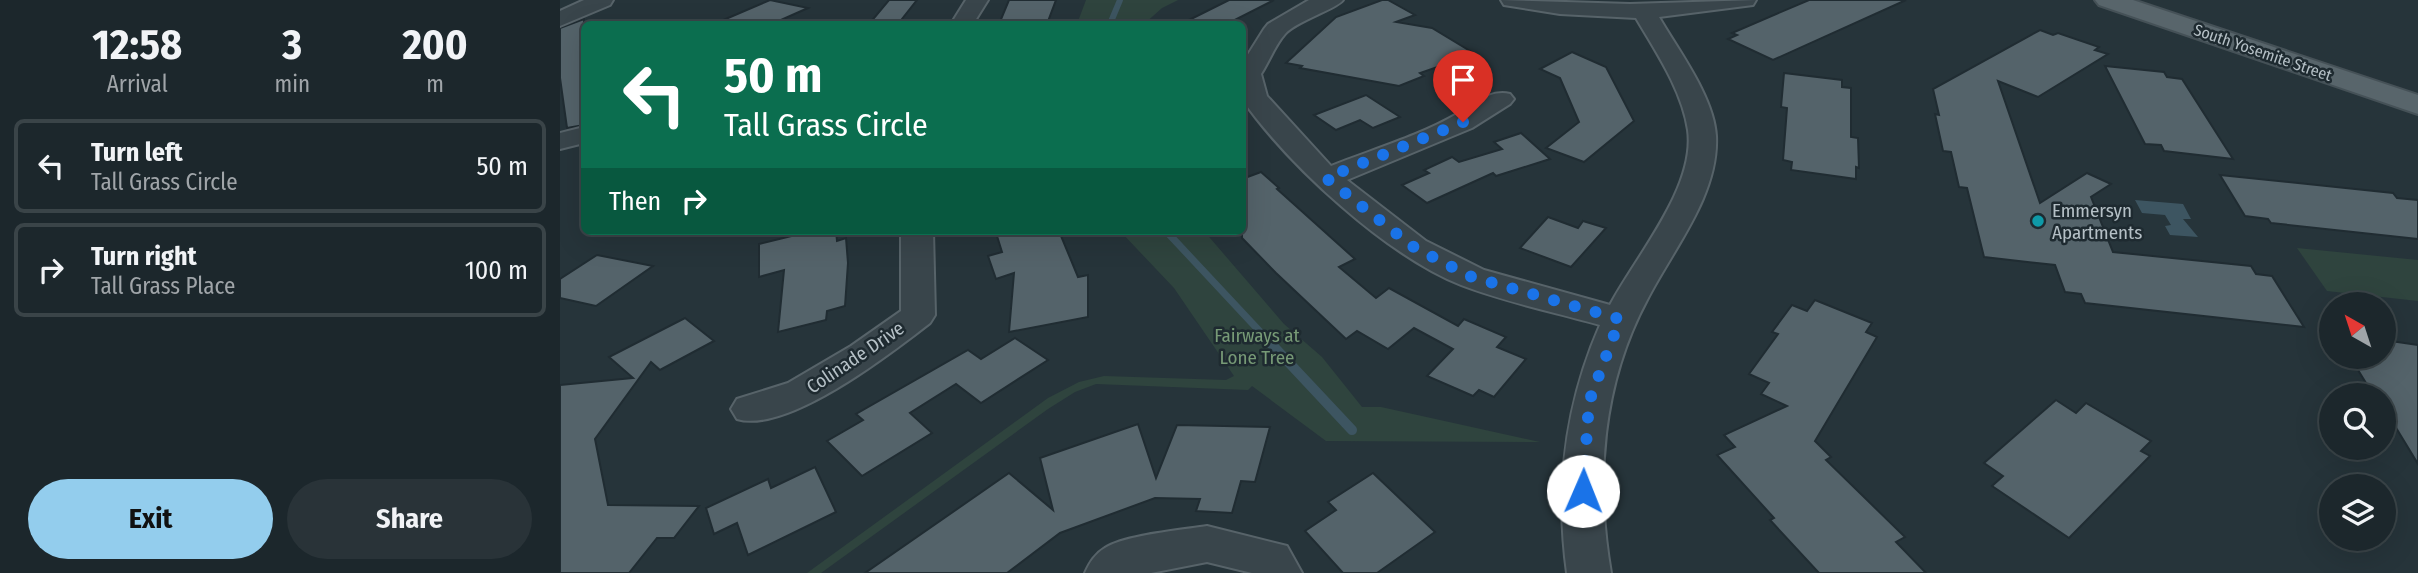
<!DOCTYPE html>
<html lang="en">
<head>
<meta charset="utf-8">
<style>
  body { margin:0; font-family:"Fira Sans Condensed",sans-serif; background:#293338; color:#f1f3f6; height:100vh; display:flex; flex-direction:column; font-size:26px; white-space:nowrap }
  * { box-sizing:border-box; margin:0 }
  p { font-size:23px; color:#a0a5a9 }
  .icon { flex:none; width:38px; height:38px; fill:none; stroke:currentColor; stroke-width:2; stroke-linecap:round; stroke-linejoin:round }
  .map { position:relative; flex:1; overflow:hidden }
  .sheet { display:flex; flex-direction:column; background:#1c272c; width:560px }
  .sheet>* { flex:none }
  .top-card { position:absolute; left:21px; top:21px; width:665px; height:214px; border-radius:10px; box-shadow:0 7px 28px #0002,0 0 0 2px #3a4448; background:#0b6e4f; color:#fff; overflow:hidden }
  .needle { width:46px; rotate:321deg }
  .tools { position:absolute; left:1759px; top:292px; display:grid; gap:14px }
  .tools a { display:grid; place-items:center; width:77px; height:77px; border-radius:50%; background:#1c272c; box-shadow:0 7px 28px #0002,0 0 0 2px #3a4448; font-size:35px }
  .pin { position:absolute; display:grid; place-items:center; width:60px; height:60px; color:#fff; margin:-72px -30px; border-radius:50% 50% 50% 0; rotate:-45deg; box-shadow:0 0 7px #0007 }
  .pin .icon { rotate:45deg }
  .me { position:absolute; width:77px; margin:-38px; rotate:1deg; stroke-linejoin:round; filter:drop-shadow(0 0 5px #0008) }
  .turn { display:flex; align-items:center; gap:24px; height:147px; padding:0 28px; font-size:32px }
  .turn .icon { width:91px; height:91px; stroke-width:2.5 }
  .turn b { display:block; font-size:49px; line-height:60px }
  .then { display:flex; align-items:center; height:66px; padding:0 28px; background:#0003; gap:14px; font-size:26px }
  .eta { display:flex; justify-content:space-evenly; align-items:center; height:119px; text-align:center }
  .eta b { font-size:42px; font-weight:700; line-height:49px }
  .cta { display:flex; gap:14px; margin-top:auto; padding:14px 28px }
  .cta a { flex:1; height:80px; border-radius:42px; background:#93cded; color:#111; font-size:28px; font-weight:700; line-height:80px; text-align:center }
  .cta a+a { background:#293338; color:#f1f3f6 }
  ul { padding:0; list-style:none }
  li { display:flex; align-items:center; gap:21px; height:94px; margin:0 14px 10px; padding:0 14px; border:4px solid #3a4448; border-radius:10px }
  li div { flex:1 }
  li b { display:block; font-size:26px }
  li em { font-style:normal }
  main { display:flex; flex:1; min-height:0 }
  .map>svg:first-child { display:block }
  .green { fill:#2f443e }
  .water { fill:#3d5561 }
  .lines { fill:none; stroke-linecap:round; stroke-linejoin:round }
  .stream-far2 { stroke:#3d5561; stroke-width:6 }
  .stream-far1 { stroke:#3d5561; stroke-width:7 }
  .stream { stroke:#3d5561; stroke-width:10 }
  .building { fill:#54636a; stroke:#202c32; stroke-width:2 }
  .minor-casing { stroke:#576369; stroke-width:4 }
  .major-casing { stroke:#455157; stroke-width:4 }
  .minor { fill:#39454b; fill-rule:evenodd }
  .major { fill:#58656b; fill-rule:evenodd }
  .route { stroke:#1a73e8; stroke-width:12; stroke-dasharray:0 21.6 }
  .culture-dot { fill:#0f9aa8; stroke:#1e2a30; stroke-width:2.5 }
  .labels { text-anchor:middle; stroke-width:5; stroke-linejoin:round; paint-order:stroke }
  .far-street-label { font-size:16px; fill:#b5c0c6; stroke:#1e2a30 }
  .poi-label { font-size:19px; fill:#b5c0c6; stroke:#1e2a30; text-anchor:start }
  .park-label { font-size:19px; fill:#779a76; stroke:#1e2a30 }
  .street-label { font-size:19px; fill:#b5c0c6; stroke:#1e2a30 }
</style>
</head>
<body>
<main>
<section class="sheet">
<div class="eta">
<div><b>12:58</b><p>Arrival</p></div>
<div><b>3</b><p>min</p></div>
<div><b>200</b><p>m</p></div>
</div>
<ul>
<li><svg class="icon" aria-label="left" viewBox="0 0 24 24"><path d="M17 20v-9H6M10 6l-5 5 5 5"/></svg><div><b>Turn left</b><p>Tall Grass Circle</p></div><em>50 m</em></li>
<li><svg class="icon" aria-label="right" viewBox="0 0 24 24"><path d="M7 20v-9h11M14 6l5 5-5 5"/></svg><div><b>Turn right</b><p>Tall Grass Place</p></div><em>100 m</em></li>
</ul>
<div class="cta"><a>Exit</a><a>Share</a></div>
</section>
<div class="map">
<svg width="1858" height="573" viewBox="0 0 1858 573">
  <rect width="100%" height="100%" fill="#26343a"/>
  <g class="green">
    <path d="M 526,0 L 618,0 L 602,8 L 584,24 L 517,24 Z"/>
    <path d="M 560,231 L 644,231 L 724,324 L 762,357 L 802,407 L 821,407 L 980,442 L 766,441 L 692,386 L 688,390 L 536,384 L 515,392 L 488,409 L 261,573 L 247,573 L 488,398 L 519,382 L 544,376 L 666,380 L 674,376 L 614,288 Z"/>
    <path d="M 1737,248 L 1858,260 L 1858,301 L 1767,291 Z"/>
  </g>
  <path class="water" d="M 1575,200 L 1623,204 L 1631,219 L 1623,219 L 1638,237 L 1610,235 L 1605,226 L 1611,225 L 1605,215 L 1582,213 Z"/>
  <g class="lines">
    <path class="stream-far2" d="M 550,24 L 560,0"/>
    <path class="stream-far1" d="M 606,231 L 705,337"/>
    <path class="stream" d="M 703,335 L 792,430"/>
  </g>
  <g class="building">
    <path d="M 210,0 L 248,8 L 212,24 L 154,24 Z"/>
    <path d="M 329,0 L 357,0 L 338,24 L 309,24 Z"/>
    <path d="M 449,0 L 496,0 L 487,24 L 439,24 Z"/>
    <path d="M 669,0 L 714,0 L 667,24 L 621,24 Z"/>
    <path d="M 822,0 L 828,0 L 855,15 L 836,22 L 872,28 L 915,54 L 860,73 L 864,76 L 839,86 L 740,68 L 742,66 L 726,63 L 776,17 Z"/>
    <path d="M 1249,0 L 1346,0 L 1213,60 L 1168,39 L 1177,35 L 1172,33 Z"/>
    <path d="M 24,19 L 24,125 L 7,128 L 0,78 L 0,28 Z"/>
    <path d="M 1480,30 L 1493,35 L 1498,33 L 1539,47 L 1535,50 L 1548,54 L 1478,97 L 1438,81 L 1480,203 L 1527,173 L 1551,184 L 1531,197 L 1553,252 L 1691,266 L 1696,274 L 1712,276 L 1744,327 L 1525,303 L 1521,294 L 1505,292 L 1495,265 L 1424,257 L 1407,188 L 1399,187 L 1391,152 L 1383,151 L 1375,114 L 1379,115 L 1373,89 Z"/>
    <path d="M 1012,52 L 1046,67 L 1074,121 L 1024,162 L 986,148 L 1019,122 L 1000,78 L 980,69 Z"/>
    <path d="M 1545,66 L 1604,72 L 1607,77 L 1622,79 L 1673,159 L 1604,151 L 1601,145 L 1585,144 Z"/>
    <path d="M 1224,73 L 1282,80 L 1282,87 L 1291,88 L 1291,137 L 1298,138 L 1299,168 L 1296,167 L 1296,179 L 1231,170 L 1232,162 L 1223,160 L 1227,108 L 1221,107 Z"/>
    <path d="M 806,95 L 840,117 L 813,128 L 800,120 L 776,130 L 754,115 Z"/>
    <path d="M 961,133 L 990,159 L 936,176 L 933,173 L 867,203 L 842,185 L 869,173 L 864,170 L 892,157 L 899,162 L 942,149 L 934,142 Z"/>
    <path d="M 701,172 L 719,188 L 717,189 L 795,259 L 779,267 L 816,298 L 829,288 L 898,326 L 904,319 L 946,337 L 937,347 L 966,359 L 934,397 L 919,390 L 913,396 L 867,376 L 893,349 L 854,328 L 828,349 L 797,331 L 786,339 L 716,273 L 682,238 L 682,179 Z"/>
    <path d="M 1660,175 L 1833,193 L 1837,198 L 1858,200 L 1858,239 L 1711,223 L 1708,219 L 1685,216 Z"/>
    <path d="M 988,217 L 1018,228 L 1023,221 L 1046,228 L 1011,267 L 960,248 Z"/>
    <path d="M 252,231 L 276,231 L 277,241 L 286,238 L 288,263 L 285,306 L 267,311 L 266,320 L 218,332 L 224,270 L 199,277 L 199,244 Z"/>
    <path d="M 454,231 L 499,231 L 518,277 L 528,275 L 528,317 L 449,332 L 454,273 L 436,279 L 428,256 L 442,252 L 437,236 Z"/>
    <path d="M 37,255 L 93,266 L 36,306 L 0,298 L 0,279 Z"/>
    <path d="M 1255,300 L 1312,323 L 1306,332 L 1317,337 L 1255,441 L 1271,457 L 1266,460 L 1345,537 L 1336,542 L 1366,573 L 1259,573 L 1210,520 L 1214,518 L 1157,455 L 1175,447 L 1164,435 L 1227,406 L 1201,394 L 1209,383 L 1189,374 L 1218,334 L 1212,332 L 1232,305 L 1247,311 Z"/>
    <path d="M 125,318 L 154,341 L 100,370 L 91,362 L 35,439 L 48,505 L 139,506 L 114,538 L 97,538 L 69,573 L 0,573 L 0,385 L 73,378 L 49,357 Z"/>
    <path d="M 455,338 L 488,360 L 421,403 L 396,384 L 350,413 L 372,433 L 302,476 L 267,441 L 303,420 L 296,414 L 408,350 L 421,359 Z"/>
    <path d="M 1824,340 L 1858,345 L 1858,464 L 1824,408 L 1824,396 L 1814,396 L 1790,357 L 1824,357 Z"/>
    <path d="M 1496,400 L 1516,413 L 1526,403 L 1591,441 L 1581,451 L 1590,456 L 1509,538 L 1432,486 L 1443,476 L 1424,463 Z"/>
    <path d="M 578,424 L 596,478 L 617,425 L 710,427 L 695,482 L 681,481 L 672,513 L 636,511 L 640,499 L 595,498 L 500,533 L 447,573 L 305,573 L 449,473 L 493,510 L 480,458 Z"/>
    <path d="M 255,467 L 276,512 L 188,555 L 177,523 L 154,534 L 146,508 L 208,479 L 211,488 Z"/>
    <path d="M 813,473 L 875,532 L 817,573 L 783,573 L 745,531 L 776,510 L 768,502 Z"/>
  </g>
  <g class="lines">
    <g class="minor-casing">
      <g id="minor">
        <path d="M 24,0 L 53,0 L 50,5 L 0,26 L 0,11 Z"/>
        <path d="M 406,0 L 428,0 L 413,24 L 391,24 Z"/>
        <path d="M 749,0 L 783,0 C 777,9 736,21 725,34 C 715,45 709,62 701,74 L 707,96 L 771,166 C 811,150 859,136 897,114 C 913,105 930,89 950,94 L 954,99 L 950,104 L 912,128 L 787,180 L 866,241 L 924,270 L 1050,305 C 1076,256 1136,187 1128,130 C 1122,90 1096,52 1076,18 L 1000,14 L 944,5 L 941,0 L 1070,4 L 1196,0 L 1193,5 L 1099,17 C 1118,50 1154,97 1156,136 C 1159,195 1113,249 1087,300 C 1042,384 1035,480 1051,573 L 1007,573 C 995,487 1005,405 1040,325 C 994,312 945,302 901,285 C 826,255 728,165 682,99 L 682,64 L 704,29 L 708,24 Z"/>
        <path d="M 24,127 L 24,143 L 0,149 L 0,133 Z"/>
        <path d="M 341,231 L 373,231 L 375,315 L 370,323 C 330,354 227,434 177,419 L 171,409 L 177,399 L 228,383 L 291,346 L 341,311 Z"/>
        <path d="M 647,526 L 727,546 L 742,573 L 692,573 L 647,562 L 591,573 L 525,573 C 530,562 535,554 545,548 C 565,535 622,530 647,526 Z"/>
      </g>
    </g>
    <g class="major-casing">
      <path id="major" d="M 1535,0 L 1573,0 L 1858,95 L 1858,114 L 1539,5 Z"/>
    </g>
    <use href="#minor" class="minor"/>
    <use href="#major" class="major"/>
  </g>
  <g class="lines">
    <path class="route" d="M 903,122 L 766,178 L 855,248 L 912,277 L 1060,319 L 1029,402 L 1023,491"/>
  </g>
  <circle class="culture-dot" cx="1478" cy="221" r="7"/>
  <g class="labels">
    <g class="far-street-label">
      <text transform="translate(1703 52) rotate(19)" y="6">South Yosemite Street</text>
    </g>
    <g class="poi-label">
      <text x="1492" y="217">Emmersyn<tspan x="1492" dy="22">Apartments</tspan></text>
    </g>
    <g class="park-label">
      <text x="697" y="342">Fairways at<tspan x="697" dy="22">Lone Tree</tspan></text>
    </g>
    <g class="street-label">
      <text transform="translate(295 357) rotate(-34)" y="7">Colinade Drive</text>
    </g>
  </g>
</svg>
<div class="tools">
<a><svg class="needle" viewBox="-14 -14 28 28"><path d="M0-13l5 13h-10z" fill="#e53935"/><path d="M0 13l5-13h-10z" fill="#a0a5a9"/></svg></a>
<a><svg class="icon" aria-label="search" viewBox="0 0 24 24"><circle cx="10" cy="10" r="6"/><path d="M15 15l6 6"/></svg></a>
<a><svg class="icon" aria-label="layers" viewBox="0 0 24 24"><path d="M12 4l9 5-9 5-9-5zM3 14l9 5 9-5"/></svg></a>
</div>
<div class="pin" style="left:903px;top:122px;background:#d93025"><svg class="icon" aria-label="arrive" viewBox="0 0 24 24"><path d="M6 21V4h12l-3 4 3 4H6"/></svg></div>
<svg class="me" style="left:1023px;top:491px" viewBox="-20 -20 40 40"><circle r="19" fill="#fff"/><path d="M0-13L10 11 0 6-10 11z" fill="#1a73e8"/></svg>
<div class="top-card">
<div class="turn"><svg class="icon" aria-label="left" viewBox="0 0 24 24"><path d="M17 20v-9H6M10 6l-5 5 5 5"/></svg><div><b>50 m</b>Tall Grass Circle</div></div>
<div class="then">Then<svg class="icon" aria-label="right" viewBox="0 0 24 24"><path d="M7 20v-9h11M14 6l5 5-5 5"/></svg></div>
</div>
</div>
</main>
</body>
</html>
